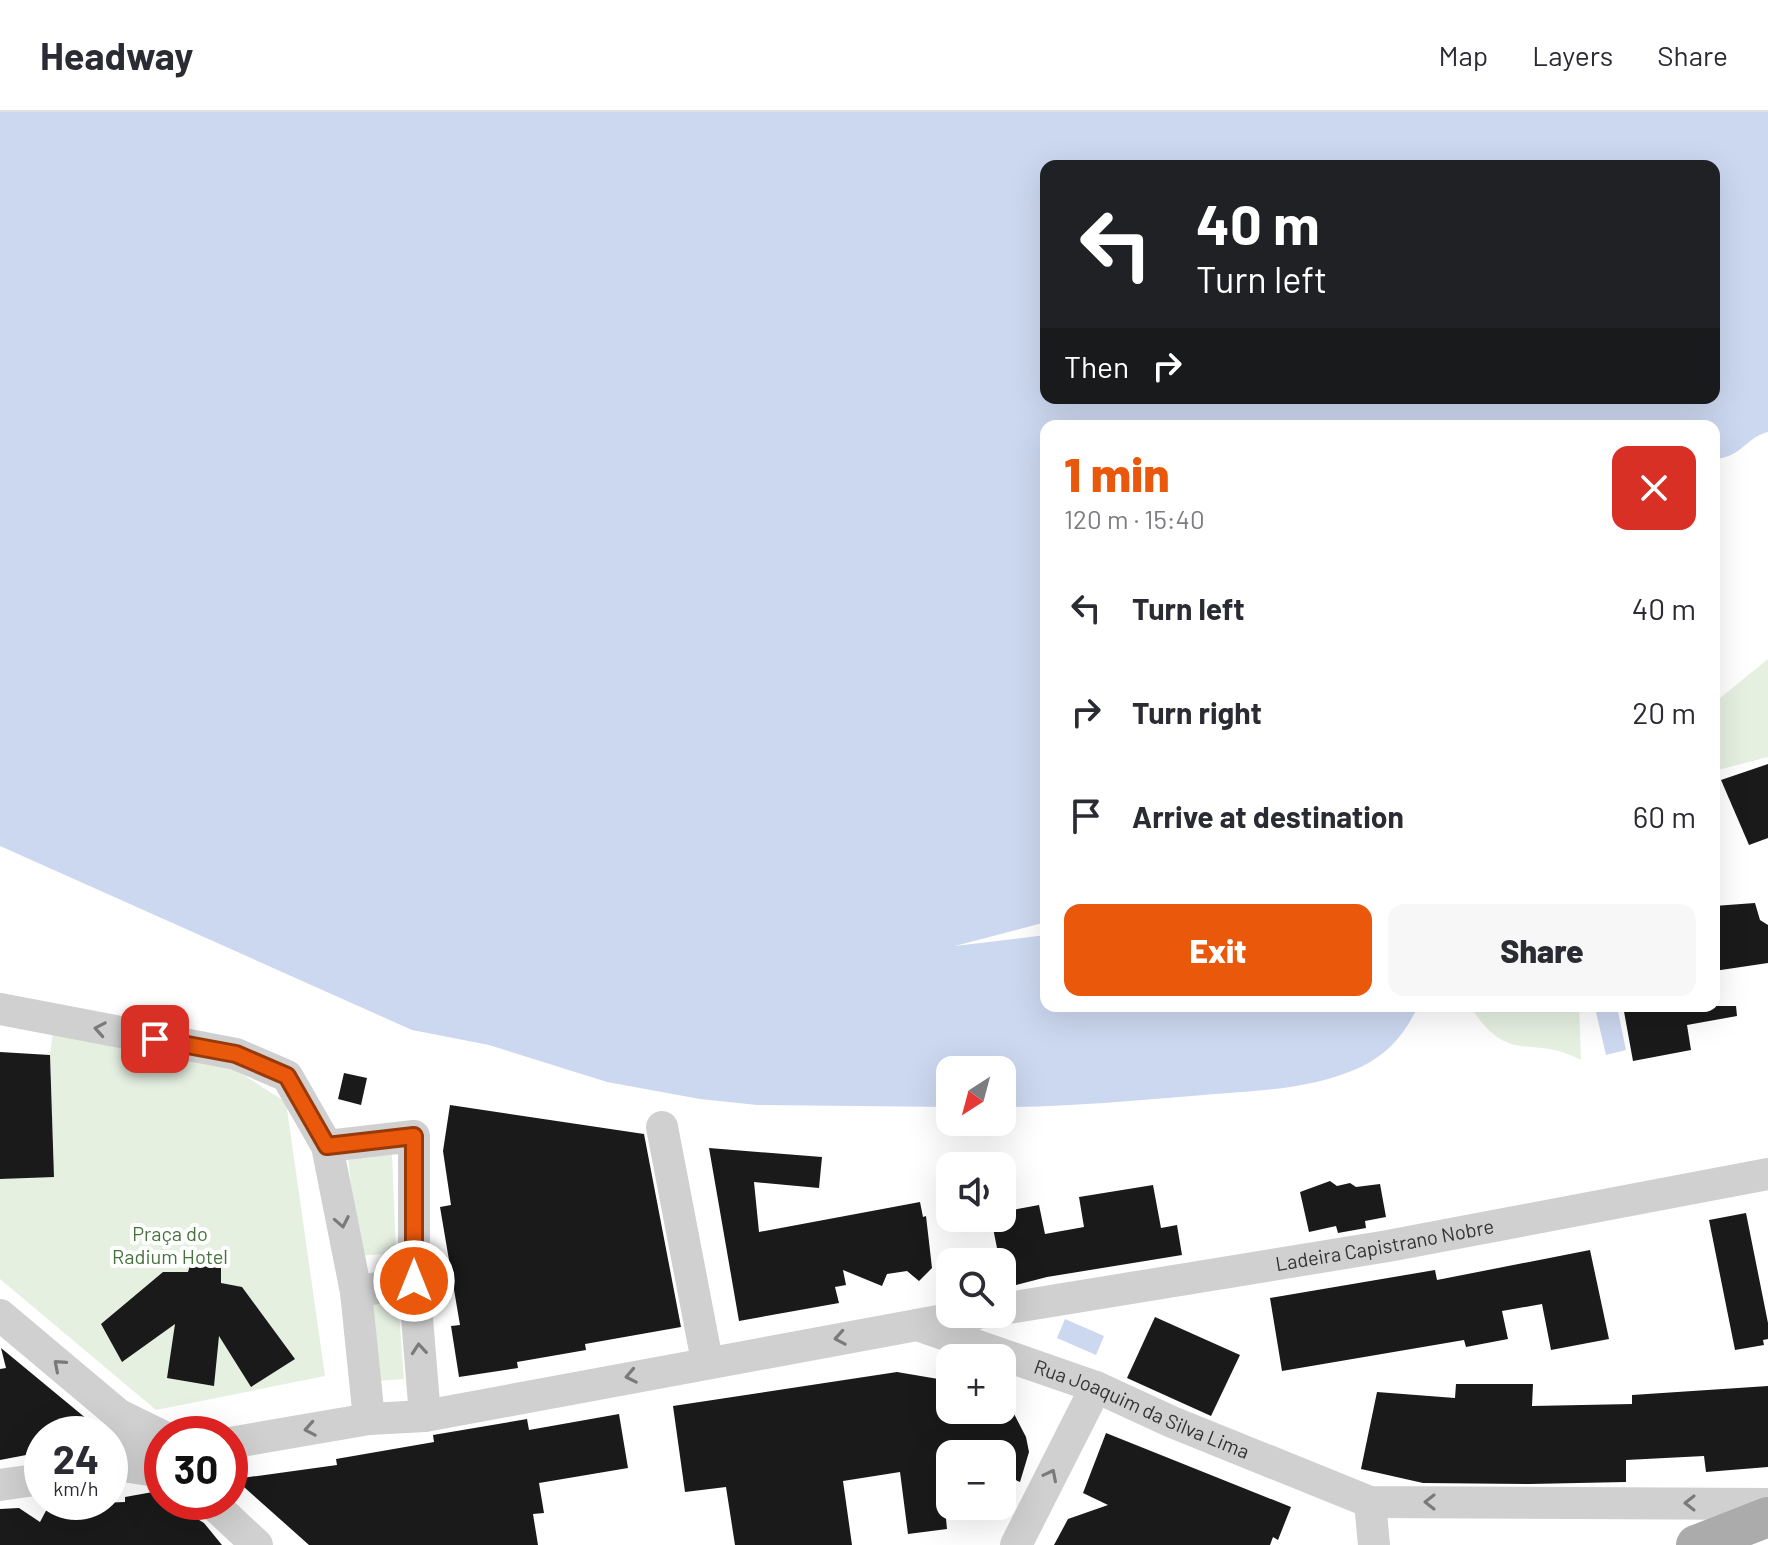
<!DOCTYPE html>
<html lang="en">
<head>
<meta charset="utf-8">
<style>
  body { margin:0; font-family:Barlow,sans-serif; background:#f7f7f7; color:#2b2b33; height:100vh; display:flex; flex-direction:column; font-size:30px; white-space:nowrap }
  * { box-sizing:border-box; margin:0 }
  p { font-size:26px; color:#7c7c81 }
  .icon { flex:none; width:44px; height:44px; fill:none; stroke:currentColor; stroke-width:2; stroke-linecap:round; stroke-linejoin:round }
  .map { position:relative; flex:1; overflow:hidden }
  .side { position:absolute; left:1040px; top:308px; width:680px; height:592px; display:flex; flex-direction:column; background:#fff; border-radius:16px; box-shadow:0 8px 32px #0002 }
  .side>* { flex:none }
  .top-card { position:absolute; left:1040px; top:48px; width:680px; height:244px; border-radius:16px; box-shadow:0 8px 32px #0002; background:#202124; color:#fff; overflow:hidden }
  .needle { width:52px; rotate:216deg }
  .fabs { position:absolute; left:936px; top:944px; display:grid; gap:16px }
  .fabs a { display:grid; place-items:center; width:80px; height:80px; border-radius:16px; background:#fff; box-shadow:0 8px 32px #0002; font-size:40px }
  .speed { position:absolute; left:24px; top:1304px; display:flex; gap:16px; font-size:40px; font-weight:700; text-align:center }
  .speed>* { display:grid; place-content:center; width:104px; height:104px; border-radius:50%; background:#fff; box-shadow:0 8px 32px #0002; line-height:1 }
  .speed small { font-size:20px; font-weight:400 }
  .speed .limit { border:12px solid #d22; background:#fff; color:#111 }
  .pin { position:absolute; display:grid; place-items:center; width:68px; height:68px; color:#fff; margin:-34px; border-radius:16px; box-shadow:0 4px 12px #0006 }
  .me { position:absolute; width:88px; margin:-44px; rotate:0deg; stroke-linejoin:round; filter:drop-shadow(0 0 6px #0008) }
  .turn { display:flex; align-items:center; gap:28px; height:168px; padding:0 24px; font-size:36px }
  .turn .icon { width:104px; height:104px; stroke-width:2.5 }
  .turn b { display:block; font-size:56px; line-height:68px }
  .then { display:flex; align-items:center; height:76px; padding:0 24px; background:#0003; gap:16px; font-size:30px }
  .round { display:grid; place-items:center; flex:none; width:84px; height:84px; border-radius:16px; background:#f7f7f7 }
  .headline { display:flex; align-items:center; justify-content:space-between; height:136px; padding:0 24px }
  h1 { font-size:48px; font-weight:800; line-height:60px; color:#ea580c }
  .button { display:flex; gap:16px; margin-top:auto; padding:16px 24px }
  .button a { flex:1; height:92px; border-radius:16px; background:#ea580c; color:#fff; font-size:32px; font-weight:800; line-height:92px; text-align:center }
  .button a+a { background:#f7f7f7; color:#2b2b33 }
  ul { padding:0; list-style:none }
  li { display:flex; align-items:center; gap:24px; height:104px; padding:0 24px }
  li div { flex:1 }
  li b { display:block; font-size:30px }
  li em { font-style:normal }
  header { display:flex; align-items:center; gap:48px; box-sizing:border-box; height:112px; padding:0 40px; background:#fff; border-bottom:2px solid #e1e1e2 }
  header strong { font-size:38px }
  nav { display:flex; gap:44px; margin-inline-start:auto; font-size:28px }
  .map>svg:first-child { display:block }
  .green { fill:#e5f0e1 }
  .water { fill:#ccd8f0; fill-rule:evenodd }
  .building { fill:#1a1a1a }
  .lines { fill:none; stroke-linecap:round; stroke-linejoin:round }
  .minor { stroke:#d0d0d0; stroke-width:32 }
  .major { stroke:#ababab; stroke-width:40 }
  .oneway { stroke:#7a7a7a }
  .route-casing { stroke:#983908; stroke-width:20 }
  .route { stroke:#ea580c; stroke-width:14 }
  .labels { text-anchor:middle; stroke-width:8; stroke-linejoin:round; paint-order:stroke }
  .park-label { font-size:20px; fill:#46733b; stroke:#fff }
  .street-label { font-size:20px; fill:#333; stroke:#fff }
</style>
</head>
<body>
<header>
<strong>Headway</strong>
<nav><a>Map</a><a>Layers</a><a>Share</a></nav>
</header>
<div class="map">
<svg width="1768" height="1433" viewBox="0 0 1768 1433">
  <rect width="100%" height="100%" fill="#fff"/>
  <g class="green">
    <path d="M 1768,547 L 1768,645 L 1714,659 L 1714,591 Z"/>
    <path d="M 1475,894 L 1579,894 L 1581,948 C 1532,922 1510,953 1474,900 Z"/>
    <path d="M 54,912 L 234,957 L 286,990 L 325,1264 L 156,1298 L 0,1167 L 0,1067 L 54,1064 L 50,943 Z"/>
    <path d="M 392,1041 L 396,1141 L 358,1144 L 348,1044 Z"/>
    <path d="M 398,1186 L 404,1267 L 377,1269 L 370,1187 Z"/>
  </g>
  <g class="water">
    <path d="M 0,0 L 1768,0 L 1768,320 C 1745,326 1742,345 1715,347 L 1714,335 L 1718,329 L 1714,326 L 1714,314 L 1676,314 L 1670,308 L 1663,309 L 1662,314 L 1046,314 L 1046,810 L 955,834 L 1046,823 L 1046,894 L 1418,894 C 1405,922 1389,941 1361,955 C 1309,979 1248,979 1192,984 C 1129,989 1066,995 1002,995 L 1002,958 L 950,958 L 950,995 L 757,993 L 700,987 L 607,970 L 489,933 L 412,918 L 0,734 ZM 1046,54 L 1714,54 L 1714,286 L 1046,286 Z"/>
    <path d="M 1617,895 L 1626,938 L 1606,943 L 1596,900 Z"/>
    <path d="M 1065,1207 L 1104,1224 L 1096,1243 L 1057,1226 Z"/>
  </g>
  <g class="building">
    <path d="M 1768,652 L 1768,726 L 1749,733 L 1721,668 Z"/>
    <path d="M 1755,791 L 1760,808 L 1768,813 L 1768,851 L 1714,859 L 1714,794 Z"/>
    <path d="M 1623,894 L 1736,894 L 1737,904 L 1687,913 L 1691,938 L 1633,949 Z"/>
    <path d="M 0,940 L 50,943 L 54,1065 L 0,1067 Z"/>
    <path d="M 344,961 L 367,966 L 361,993 L 338,987 Z"/>
    <path d="M 450,993 L 644,1022 L 681,1215 L 585,1232 L 586,1238 L 517,1250 L 518,1256 L 459,1265 L 451,1214 L 460,1213 L 440,1095 L 451,1093 L 443,1039 Z"/>
    <path d="M 709,1036 L 822,1045 L 819,1076 L 754,1070 L 759,1120 L 920,1090 L 923,1105 L 926,1104 L 932,1156 L 919,1169 L 907,1159 L 887,1162 L 882,1174 L 843,1158 L 846,1173 L 835,1175 L 839,1191 L 739,1209 Z"/>
    <path d="M 1330,1069 L 1337,1074 L 1350,1071 L 1356,1075 L 1380,1072 L 1386,1105 L 1365,1109 L 1366,1116 L 1338,1121 L 1336,1114 L 1309,1120 L 1300,1080 Z"/>
    <path d="M 1153,1073 L 1161,1116 L 1177,1113 L 1182,1143 L 1047,1165 L 1005,1176 L 991,1106 L 1002,1106 L 1002,1100 L 1039,1093 L 1045,1122 L 1084,1115 L 1079,1085 Z"/>
    <path d="M 1746,1101 L 1768,1211 L 1768,1227 L 1763,1228 L 1764,1233 L 1735,1238 L 1709,1108 Z"/>
    <path d="M 1590,1138 L 1609,1227 L 1551,1238 L 1542,1192 L 1502,1199 L 1508,1227 L 1466,1235 L 1464,1228 L 1282,1259 L 1270,1186 L 1435,1158 L 1437,1168 Z"/>
    <path d="M 191,1150 L 221,1156 L 221,1171 L 242,1175 L 295,1247 L 251,1275 L 219,1224 L 214,1274 L 167,1266 L 175,1212 L 122,1250 L 101,1212 L 163,1160 L 188,1160 Z"/>
    <path d="M 1155,1205 L 1240,1243 L 1211,1304 L 1127,1266 Z"/>
    <path d="M 1,1236 L 105,1322 L 42,1322 L 42,1340 L 0,1348 L 0,1257 L 6,1256 Z"/>
    <path d="M 897,1260 L 950,1269 L 950,1298 L 1012,1298 L 1026,1325 L 1029,1340 L 1020,1370 L 1002,1362 L 1002,1342 L 950,1342 L 950,1347 L 940,1345 L 947,1417 L 908,1422 L 900,1360 L 843,1369 L 852,1433 L 735,1433 L 726,1375 L 685,1380 L 673,1294 Z"/>
    <path d="M 1456,1272 L 1533,1272 L 1532,1294 L 1632,1292 L 1632,1283 L 1768,1274 L 1768,1355 L 1706,1360 L 1704,1344 L 1626,1348 L 1626,1370 L 1530,1372 L 1423,1371 L 1361,1357 L 1377,1280 L 1455,1286 Z"/>
    <path d="M 619,1302 L 628,1356 L 539,1371 L 544,1401 L 533,1402 L 538,1433 L 309,1433 L 235,1367 L 337,1353 L 336,1347 L 434,1330 L 433,1323 L 527,1307 L 529,1318 Z"/>
    <path d="M 1106,1321 L 1291,1395 L 1278,1428 L 1273,1425 L 1270,1433 L 1054,1433 L 1068,1407 L 1108,1393 L 1083,1381 Z"/>
    <path d="M 153,1380 L 162,1385 L 162,1390 L 170,1390 L 204,1411 L 222,1433 L 0,1433 L 0,1397 L 19,1396 L 40,1410 L 49,1393 L 125,1390 L 125,1385 Z"/>
  </g>
  <g class="lines">
    <g class="minor">
      <path d="M 0,897 L 236,942 L 287,964 L 327,1034 L 356,1180 L 369,1307"/>
      <path d="M 662,1015 L 707,1249"/>
      <path d="M 327,1034 L 414,1024 L 414,1169 L 425,1304"/>
      <path d="M 356,1180 L 414,1169"/>
      <path id="s1" d="M 1002,1197 L 1388,1134 L 1768,1062"/>
      <path d="M 0,1203 L 119,1303 L 162,1324"/>
      <path id="s2" d="M 917,1213 L 1096,1275 L 1172,1310 L 1370,1390 L 1768,1392"/>
      <path d="M 119,1303 C 132,1324 139,1333 123,1354"/>
      <path d="M 230,1331 L 369,1307 L 425,1304 L 976,1202"/>
      <path d="M 110,1357 L 123,1354 L 162,1360"/>
      <path d="M 0,1373 L 42,1367"/>
      <path d="M 211,1390 L 257,1433"/>
      <path d="M 1370,1390 L 1374,1433"/>
      <path d="M 1016,1433 L 1096,1275"/>
    </g>
    <path class="major" d="M 1696,1433 L 1768,1405"/>
  </g>
  <defs><path id="oneway-chevron" d="M-2-3.5L2.5 0L-2 3.5" fill="none" stroke-width="1.6" stroke-linecap="round" stroke-linejoin="round" transform="scale(2)"/></defs>
  <g class="oneway">
    <use href="#oneway-chevron" transform="translate(100 917) rotate(-170)"/>
    <use href="#oneway-chevron" transform="translate(342 1110) rotate(79)"/>
    <use href="#oneway-chevron" transform="translate(840 1226) rotate(170)"/>
    <use href="#oneway-chevron" transform="translate(419 1237) rotate(-95)"/>
    <use href="#oneway-chevron" transform="translate(59 1253) rotate(-139)"/>
    <use href="#oneway-chevron" transform="translate(631 1264) rotate(169)"/>
    <use href="#oneway-chevron" transform="translate(310 1317) rotate(170)"/>
    <use href="#oneway-chevron" transform="translate(1051 1363) rotate(-63)"/>
    <use href="#oneway-chevron" transform="translate(1430 1390) rotate(-180)"/>
    <use href="#oneway-chevron" transform="translate(1690 1391) rotate(-180)"/>
  </g>
  <g class="lines">
    <g class="route-casing">
      <path id="route" d="M 155,927 L 236,942 L 287,964 L 327,1034 L 414,1024 L 414,1169"/>
    </g>
    <use href="#route" class="route"/>
  </g>
  <g class="labels">
    <g class="park-label">
      <text x="170" y="1129">Praça do<tspan x="170" dy="23">Radium Hotel</tspan></text>
    </g>
    <g class="street-label">
      <text dy="7" stroke="none"><textPath href="#s1" startOffset="388">Ladeira Capistrano Nobre</textPath></text>
      <text dy="7" stroke="none"><textPath href="#s2" startOffset="240">Rua Joaquim da Silva Lima</textPath></text>
    </g>
  </g>
</svg>
<div class="fabs">
<a><svg class="needle" viewBox="-14 -14 28 28"><path d="M0-13l5 13h-10z" fill="#e53935"/><path d="M0 13l5-13h-10z" fill="#7c7c81"/></svg></a>
<a><svg class="icon" aria-label="sound" viewBox="0 0 24 24"><path d="M4 9h4l5-4v14l-5-4H4zM17 9q2 3 0 6"/></svg></a>
<a><svg class="icon" aria-label="search" viewBox="0 0 24 24"><circle cx="10" cy="10" r="6"/><path d="M15 15l6 6"/></svg></a>
<a>+</a>
<a>−</a>
</div>
<div class="speed"><div>24<small>km/h</small></div><div class="limit">30</div></div>
<div class="pin" style="left:155px;top:927px;background:#d93025"><svg class="icon" aria-label="arrive" viewBox="0 0 24 24"><path d="M6 21V4h12l-3 4 3 4H6"/></svg></div>
<svg class="me" style="left:414px;top:1169px" viewBox="-20 -20 40 40"><circle r="17" fill="#ea580c" stroke="#fff" stroke-width="3"/><path d="M0-11L8 9 0 5-8 9z" fill="#fff"/></svg>
<div class="top-card">
<div class="turn"><svg class="icon" aria-label="left" viewBox="0 0 24 24"><path d="M17 20v-9H6M10 6l-5 5 5 5"/></svg><div><b>40 m</b>Turn left</div></div>
<div class="then">Then<svg class="icon" aria-label="right" viewBox="0 0 24 24"><path d="M7 20v-9h11M14 6l5 5-5 5"/></svg></div>
</div>
<section class="side">
<div class="headline"><div><h1>1 min</h1><p>120 m · 15:40</p></div><a class="round" style="background:#d93025;color:#fff"><svg class="icon" aria-label="close" viewBox="0 0 24 24"><path d="M6 6l12 12M18 6L6 18"/></svg></a></div>
<ul>
<li><svg class="icon" aria-label="left" viewBox="0 0 24 24"><path d="M17 20v-9H6M10 6l-5 5 5 5"/></svg><div><b>Turn left</b></div><em>40 m</em></li>
<li><svg class="icon" aria-label="right" viewBox="0 0 24 24"><path d="M7 20v-9h11M14 6l5 5-5 5"/></svg><div><b>Turn right</b></div><em>20 m</em></li>
<li><svg class="icon" aria-label="arrive" viewBox="0 0 24 24"><path d="M6 21V4h12l-3 4 3 4H6"/></svg><div><b>Arrive at destination</b></div><em>60 m</em></li>
</ul>
<div class="button"><a>Exit</a><a>Share</a></div>
</section>
</div>
</body>
</html>
